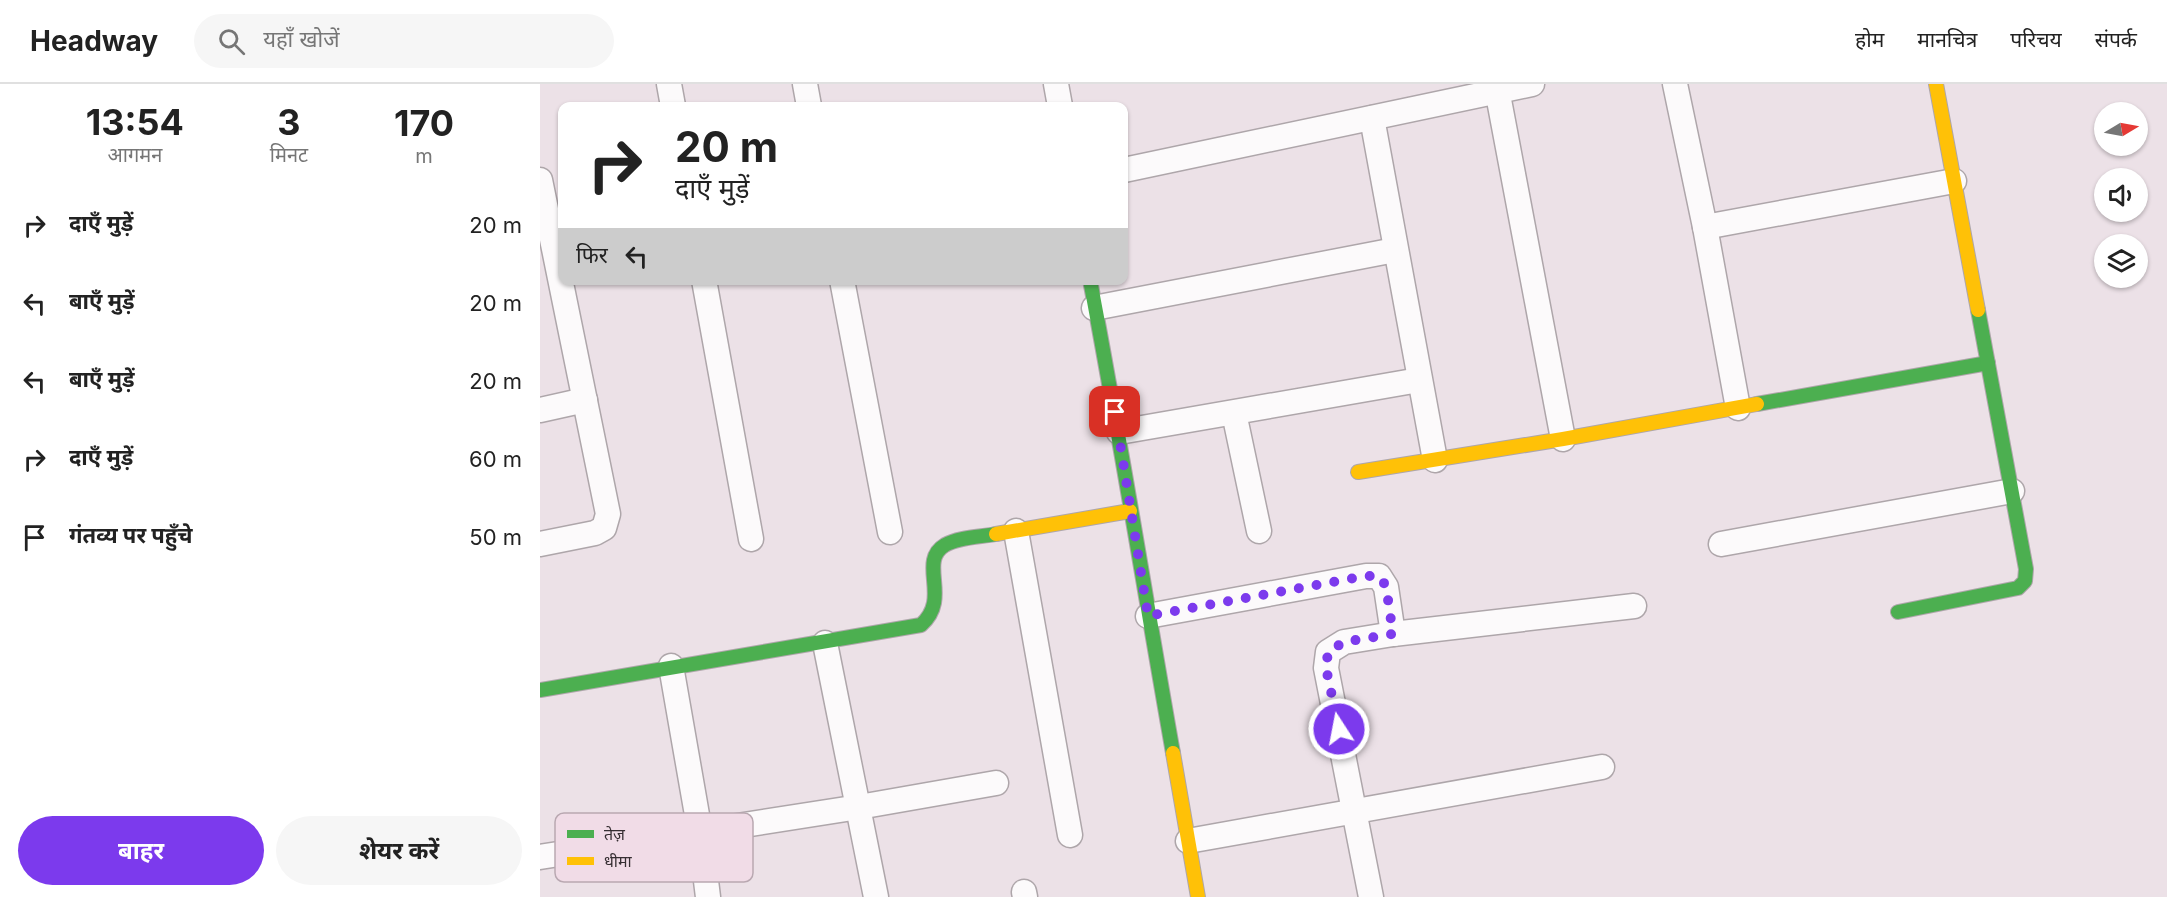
<!DOCTYPE html>
<html lang="hi">
<head>
<meta charset="utf-8">
<style>
  body { margin:0; font-family:Inter,"Noto Sans Devanagari",sans-serif; background:#f6f6f6; color:#222; height:100vh; display:flex; flex-direction:column; font-size:22px; white-space:nowrap }
  * { box-sizing:border-box; margin:0 }
  p { font-size:20px; color:#767676 }
  .icon { flex:none; width:33px; height:33px; fill:none; stroke:currentColor; stroke-width:2; stroke-linecap:round; stroke-linejoin:round }
  .map { position:relative; flex:1; overflow:hidden }
  .side { display:flex; flex-direction:column; background:#fff; width:540px }
  .side>* { flex:none }
  .guide { position:absolute; left:18px; top:18px; width:570px; height:183px; border-radius:12px; box-shadow:0 2px 4px #0004; background:#fff; color:#222; overflow:hidden }
  .needle { width:39px; rotate:80deg }
  .controls { position:absolute; left:1554px; top:18px; display:grid; gap:12px }
  .controls a { display:grid; place-items:center; width:54px; height:54px; border-radius:50%; background:#fff; box-shadow:0 2px 4px #0004; font-size:30px }
  .pin { position:absolute; display:grid; place-items:center; width:51px; height:51px; color:#fff; margin:-26px; border-radius:12px; box-shadow:0 3px 9px #0006 }
  .me { position:absolute; width:66px; margin:-33px; rotate:349deg; stroke-linejoin:round; filter:drop-shadow(0 0 4px #0008) }
  .turn { display:flex; align-items:center; gap:21px; height:126px; padding:0 18px; font-size:27px }
  .turn .icon { width:78px; height:78px; stroke-width:2.5 }
  .turn b { display:block; font-size:42px; line-height:51px }
  .then { display:flex; align-items:center; height:57px; padding:0 18px; background:#0003; gap:12px; font-size:22px }
  .eta { display:flex; justify-content:space-evenly; align-items:center; height:102px; text-align:center }
  .eta b { font-size:36px; font-weight:700; line-height:42px }
  .cta { display:flex; gap:12px; margin-top:auto; padding:12px 18px }
  .cta a { flex:1; height:69px; border-radius:36px; background:#7c3aed; color:#fff; font-size:24px; font-weight:700; line-height:69px; text-align:center }
  .cta a+a { background:#f6f6f6; color:#222 }
  ul { padding:0; list-style:none }
  li { display:flex; align-items:center; gap:18px; height:78px; padding:0 18px }
  li div { flex:1 }
  li b { display:block; font-size:22px }
  li em { font-style:normal }
  header { display:flex; align-items:center; gap:36px; box-sizing:border-box; height:84px; padding:0 30px; background:#fff; border-bottom:2px solid #e0e0e0 }
  header strong { font-size:28px }
  nav { display:flex; gap:33px; margin-inline-start:auto; font-size:21px }
  .search { width:420px; height:54px; background:#f6f6f6; display:flex; align-items:center; gap:15px; box-sizing:border-box; padding:0 21px; border-radius:33px; color:#767676; font-size:22px }
  main { display:flex; flex:1; min-height:0 }
  .map>svg:first-child { display:block }
  .lines { fill:none; stroke-linecap:round; stroke-linejoin:round }
  .street-casing { stroke:#aea6aa; stroke-width:27 }
  .fast-casing { stroke:#aea6aa; stroke-width:16 }
  .slow-casing { stroke:#aea6aa; stroke-width:16 }
  .street { stroke:#fcfafb; stroke-width:24 }
  .fast { stroke:#4caf50; stroke-width:14 }
  .slow { stroke:#ffc107; stroke-width:14 }
  .route { stroke:#7c3aed; stroke-width:10; stroke-dasharray:0 18 }
  .key { fill:#f1dce7; stroke:#b9a8b1; stroke-width:1.5 }
  .key-label { font-size:16px; fill:#362e32 }
</style>
</head>
<body>
<header>
<strong>Headway</strong>
<div class="search"><svg class="icon" aria-label="search" viewBox="0 0 24 24"><circle cx="10" cy="10" r="6"/><path d="M15 15l6 6"/></svg>यहाँ खोजें</div>
<nav><a>होम</a><a>मानचित्र</a><a>परिचय</a><a>संपर्क</a></nav>
</header>
<main>
<section class="side">
<div class="eta">
<div><b>13:54</b><p>आगमन</p></div>
<div><b>3</b><p>मिनट</p></div>
<div><b>170</b><p>m</p></div>
</div>
<ul>
<li><svg class="icon" aria-label="right" viewBox="0 0 24 24"><path d="M7 20v-9h11M14 6l5 5-5 5"/></svg><div><b>दाएँ मुड़ें</b></div><em>20 m</em></li>
<li><svg class="icon" aria-label="left" viewBox="0 0 24 24"><path d="M17 20v-9H6M10 6l-5 5 5 5"/></svg><div><b>बाएँ मुड़ें</b></div><em>20 m</em></li>
<li><svg class="icon" aria-label="left" viewBox="0 0 24 24"><path d="M17 20v-9H6M10 6l-5 5 5 5"/></svg><div><b>बाएँ मुड़ें</b></div><em>20 m</em></li>
<li><svg class="icon" aria-label="right" viewBox="0 0 24 24"><path d="M7 20v-9h11M14 6l5 5-5 5"/></svg><div><b>दाएँ मुड़ें</b></div><em>60 m</em></li>
<li><svg class="icon" aria-label="arrive" viewBox="0 0 24 24"><path d="M6 21V4h12l-3 4 3 4H6"/></svg><div><b>गंतव्य पर पहुँचे</b></div><em>50 m</em></li>
</ul>
<div class="cta"><a>बाहर</a><a>शेयर करें</a></div>
</section>
<div class="map">
<svg width="1627" height="813" viewBox="0 0 1627 813">
  <rect width="100%" height="100%" fill="#ece1e7"/>
  <g class="lines">
    <g class="street-casing">
      <g id="street">
        <path d="M 129,0 L 133,22"/>
        <path d="M 265,0 L 269,22"/>
        <path d="M 516,0 L 520,22"/>
        <path d="M 956,0 L 1023,355"/>
        <path d="M 1135,0 L 1165,143 L 1198,324"/>
        <path d="M 832,34 L 895,376"/>
        <path d="M 584,86 L 992,0"/>
        <path d="M 0,96 L 68,430 L 64,444 L 55,449 L 0,460"/>
        <path d="M 1165,143 L 1414,97"/>
        <path d="M 164,196 L 211,455"/>
        <path d="M 302,196 L 350,448"/>
        <path d="M 554,224 L 855,166"/>
        <path d="M 0,326 L 45,316"/>
        <path d="M 694,329 L 719,447"/>
        <path d="M 579,348 L 879,296"/>
        <path d="M 476,447 L 530,751"/>
        <path d="M 1181,460 L 1472,407"/>
        <path d="M 608,532 L 826,492 L 839,492 L 846,503 L 853,550"/>
        <path d="M 285,559 L 336,813"/>
        <path d="M 131,582 L 160,748 L 168,813"/>
        <path d="M 648,757 L 1062,683"/>
        <path d="M 0,773 L 319,723 L 456,699"/>
        <path d="M 484,808 L 485,813"/>
        <path d="M 831,813 L 786,584 L 788,568 L 804,558 L 853,550 L 1094,522"/>
      </g>
    </g>
    <g class="fast-casing">
      <g id="fast">
        <path d="M 550,196 C 580,353 605,511 633,669"/>
        <path d="M 1217,320 L 1448,279"/>
        <path d="M 1358,528 L 1478,504 L 1485,497 L 1486,485 L 1438,226"/>
        <path d="M 0,606 L 381,541 C 412,514 377,478 405,461 C 419,453 440,453 456,450"/>
      </g>
    </g>
    <g class="slow-casing">
      <g id="slow">
        <path d="M 1396,0 L 1438,226"/>
        <path d="M 818,388 L 1023,355 L 1217,320"/>
        <path d="M 456,450 L 590,427"/>
        <path d="M 633,669 L 658,813"/>
      </g>
    </g>
    <use href="#street" class="street"/>
    <use href="#fast" class="fast"/>
    <use href="#slow" class="slow"/>
  </g>
  <g class="lines">
    <path class="route" d="M 575,328 L 608,532 L 826,492 L 839,492 L 846,502 L 853,550 L 804,558 L 788,568 L 786,584 L 799,645"/>
  </g>
  <rect x="15" y="729" width="198" height="69" rx="9" class="key"/>
  <rect x="27" y="746" width="27" height="8" fill="#4caf50"/>
  <rect x="27" y="773" width="27" height="8" fill="#ffc107"/>
  <g class="key-label">
    <text x="64" y="756">तेज़</text>
    <text x="64" y="783">धीमा</text>
  </g>
</svg>
<div class="controls">
<a><svg class="needle" viewBox="-14 -14 28 28"><path d="M0-13l5 13h-10z" fill="#e53935"/><path d="M0 13l5-13h-10z" fill="#767676"/></svg></a>
<a><svg class="icon" aria-label="sound" viewBox="0 0 24 24"><path d="M4 9h4l5-4v14l-5-4H4zM17 9q2 3 0 6"/></svg></a>
<a><svg class="icon" aria-label="layers" viewBox="0 0 24 24"><path d="M12 4l9 5-9 5-9-5zM3 14l9 5 9-5"/></svg></a>
</div>
<div class="pin" style="left:575px;top:328px;background:#d93025"><svg class="icon" aria-label="arrive" viewBox="0 0 24 24"><path d="M6 21V4h12l-3 4 3 4H6"/></svg></div>
<svg class="me" style="left:799px;top:645px" viewBox="-20 -20 40 40"><circle r="17" fill="#7c3aed" stroke="#fff" stroke-width="3"/><path d="M0-11L8 9 0 5-8 9z" fill="#fff"/></svg>
<div class="guide">
<div class="turn"><svg class="icon" aria-label="right" viewBox="0 0 24 24"><path d="M7 20v-9h11M14 6l5 5-5 5"/></svg><div><b>20 m</b>दाएँ मुड़ें</div></div>
<div class="then">फिर<svg class="icon" aria-label="left" viewBox="0 0 24 24"><path d="M17 20v-9H6M10 6l-5 5 5 5"/></svg></div>
</div>
</div>
</main>
</body>
</html>
